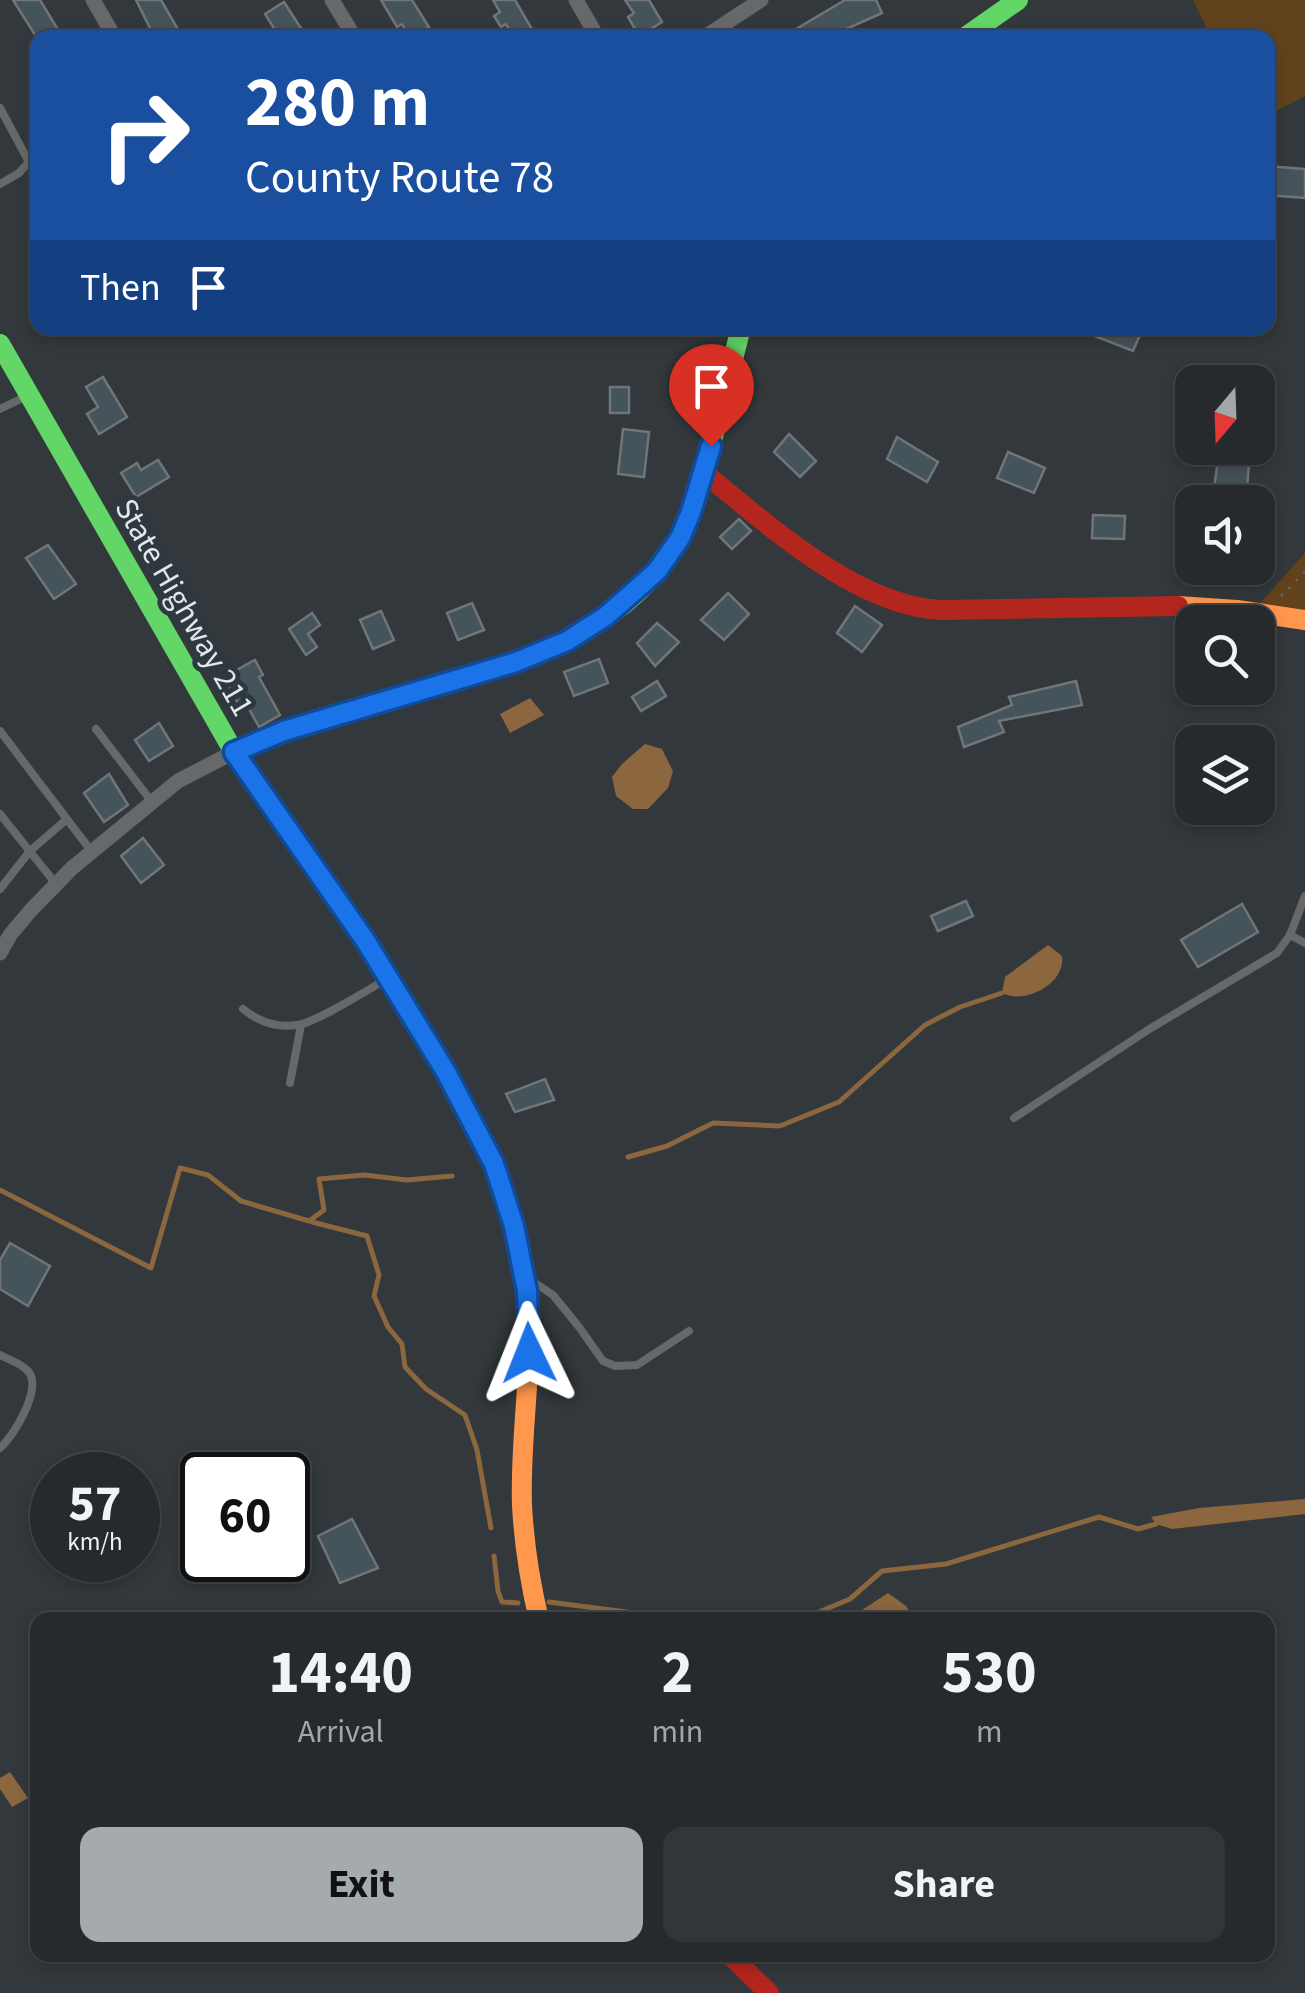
<!DOCTYPE html>
<html lang="en">
<head>
<meta charset="utf-8">
<style>
  body { margin:0; font-family:"Source Sans 3",sans-serif; background:#323638; color:#f1f3f6; height:100vh; display:flex; flex-direction:column; font-size:38px; white-space:nowrap }
  * { box-sizing:border-box; margin:0 }
  p { font-size:32px; color:#a4a7a9 }
  .icon { flex:none; width:55px; height:55px; fill:none; stroke:currentColor; stroke-width:2; stroke-linecap:round; stroke-linejoin:round }
  .map { position:relative; flex:1; overflow:hidden }
  .drawer { position:absolute; left:30px; top:1612px; width:1245px; height:350px; display:flex; flex-direction:column; background:#262a2c; border-radius:20px; box-shadow:0 5px 15px #0003,0 0 0 2px #424648 }
  .drawer>* { flex:none }
  .banner { position:absolute; left:30px; top:30px; width:1245px; height:305px; border-radius:20px; box-shadow:0 5px 15px #0003,0 0 0 2px #424648; background:#1a4fa0; color:#fff; overflow:hidden }
  .needle { width:65px; rotate:199deg }
  .fabs { position:absolute; left:1175px; top:365px; display:grid; gap:20px }
  .fabs a { display:grid; place-items:center; width:100px; height:100px; border-radius:20px; background:#262a2c; box-shadow:0 5px 15px #0003,0 0 0 2px #424648; font-size:50px }
  .speed { position:absolute; left:30px; top:1452px; display:flex; gap:20px; font-size:50px; font-weight:700; text-align:center }
  .speed>* { display:grid; place-content:center; width:130px; height:130px; border-radius:50%; background:#262a2c; box-shadow:0 5px 15px #0003,0 0 0 2px #424648; line-height:1 }
  .speed small { font-size:25px; font-weight:400 }
  .speed .limit { border:5px solid #111; border-radius:15px; background:#fff; color:#111 }
  .pin { position:absolute; display:grid; place-items:center; width:85px; height:85px; color:#fff; margin:-102px -42px; border-radius:50% 50% 50% 0; rotate:-45deg; box-shadow:0 0 10px #0007 }
  .pin .icon { rotate:45deg }
  .me { position:absolute; width:110px; margin:-55px; rotate:358deg; stroke-linejoin:round; filter:drop-shadow(0 0 8px #0008) }
  .turn { display:flex; align-items:center; gap:35px; height:210px; padding:0 50px; font-size:45px }
  .turn .icon { width:130px; height:130px; stroke-width:2.5 }
  .turn b { display:block; font-size:70px; line-height:85px }
  .then { display:flex; align-items:center; height:95px; padding:0 50px; background:#0003; gap:20px; font-size:38px }
  .eta { display:flex; justify-content:space-evenly; align-items:center; height:170px; text-align:center }
  .eta b { font-size:60px; font-weight:700; line-height:70px }
  .action { display:flex; gap:20px; margin-top:auto; padding:20px 50px }
  .action a { flex:1; height:115px; border-radius:20px; background:#a4aaae; color:#111; font-size:40px; font-weight:700; line-height:115px; text-align:center }
  .action a+a { background:#323638; color:#f1f3f6 }
  .map>svg:first-child { display:block }
  .green { fill:#62421d }
  .water { fill:#8b663f }
  .lines { fill:none; stroke-linecap:round; stroke-linejoin:round }
  .stream { stroke:#8b663f; stroke-width:5 }
  .building { fill:#45535a; stroke:#707578; stroke-width:2.5 }
  .path { stroke:#646768; stroke-width:2.5; stroke-dasharray:2.5 8; stroke-linecap:butt }
  .lane { stroke:#666869; stroke-width:8 }
  .street { stroke:#666869; stroke-width:15 }
  .fast { stroke:#63d668; stroke-width:20 }
  .slow { stroke:#ff974d; stroke-width:20 }
  .jam { stroke:#b3261e; stroke-width:20 }
  .route-casing { stroke:#114b97; stroke-width:25 }
  .route { stroke:#1a73e8; stroke-width:18 }
  .labels { text-anchor:middle; stroke-width:10; stroke-linejoin:round; paint-order:stroke }
  .street-label { font-size:32px; fill:#e1e8ec; stroke:#2e393f }
</style>
</head>
<body>
<div class="map">
<svg width="1305" height="1993" viewBox="0 0 1305 1993">
  <rect width="100%" height="100%" fill="#32383b"/>
  <g class="green">
    <path d="M 1193,0 L 1305,0 L 1305,96 L 1268,115 L 1268,38 L 1211,37 Z"/>
    <path d="M 1305,553 L 1305,631 L 1254,610 Z"/>
  </g>
  <g class="water">
    <path d="M 530,698 L 544,715 L 510,733 L 500,714 Z"/>
    <path d="M 645,744 L 662,749 L 673,771 L 668,788 L 648,809 L 633,809 L 616,796 L 612,777 L 622,764 Z"/>
    <path d="M 1048,945 L 1062,956 C 1066,984 1024,1005 1002,993 L 1005,977 Z"/>
    <path d="M 1305,1499 L 1305,1514 L 1172,1529 L 1156,1524 L 1151,1517 L 1199,1508 Z"/>
    <path d="M 888,1593 L 906,1606 L 915,1620 L 854,1620 L 846,1612 L 859,1612 Z"/>
    <path d="M 10,1772 L 28,1798 L 12,1807 L 0,1789 L 0,1778 Z"/>
  </g>
  <g class="lines">
    <g class="stream">
      <path d="M 628,1157 L 667,1146 L 713,1123 L 780,1126 L 839,1102 L 925,1025 L 960,1007 L 1002,993"/>
      <path d="M 0,1190 L 151,1268 L 180,1168 L 208,1175 L 241,1201 L 309,1221 L 324,1210 L 319,1179 L 364,1175 L 407,1180 L 452,1176"/>
      <path d="M 312,1222 L 367,1236 L 379,1275 L 374,1296 L 388,1327 L 402,1344 L 405,1367 L 426,1389 L 465,1415 L 477,1450 L 491,1528"/>
      <path d="M 494,1556 L 498,1591 L 502,1602 L 518,1603"/>
      <path d="M 549,1602 L 642,1614 L 654,1620"/>
      <path d="M 800,1620 L 850,1599 L 882,1571 L 946,1564 L 1099,1517 L 1138,1529 L 1156,1524"/>
    </g>
  </g>
  <g class="building">
    <path d="M 13,0 L 40,0 L 63,38 L 37,38 Z"/>
    <path d="M 136,0 L 161,0 L 183,38 L 155,38 Z"/>
    <path d="M 381,0 L 412,0 L 429,27 L 410,38 L 402,24 L 397,27 Z"/>
    <path d="M 493,0 L 515,0 L 537,38 L 514,37 L 506,24 L 501,27 L 494,16 L 500,12 Z"/>
    <path d="M 625,0 L 649,0 L 662,22 L 639,36 L 628,17 L 634,13 Z"/>
    <path d="M 845,0 L 876,0 L 882,13 L 826,38 L 781,38 Z"/>
    <path d="M 284,2 L 304,33 L 297,38 L 280,38 L 265,14 Z"/>
    <path d="M 1268,166 L 1305,169 L 1305,198 L 1268,195 Z"/>
    <path d="M 1074,328 L 1143,328 L 1133,351 Z"/>
    <path d="M 103,377 L 127,417 L 99,434 L 87,414 L 98,407 L 86,387 Z"/>
    <rect x="610" y="387" width="19" height="26"/>
    <path d="M 623,429 L 649,432 L 644,477 L 618,474 Z"/>
    <path d="M 789,434 L 816,461 L 800,477 L 774,452 Z"/>
    <path d="M 897,437 L 938,462 L 927,482 L 887,459 Z"/>
    <path d="M 1008,452 L 1045,468 L 1034,493 L 997,478 Z"/>
    <path d="M 158,460 L 169,477 L 136,497 L 121,473 L 137,463 L 141,470 Z"/>
    <path d="M 1218,460 L 1249,464 L 1246,502 L 1212,502 Z"/>
    <path d="M 1093,515 L 1125,516 L 1124,539 L 1092,538 Z"/>
    <path d="M 739,519 L 751,531 L 732,549 L 720,537 Z"/>
    <path d="M 48,545 L 76,584 L 54,599 L 26,558 Z"/>
    <path d="M 728,593 L 749,614 L 724,640 L 701,620 Z"/>
    <path d="M 472,603 L 484,630 L 458,640 L 447,613 Z"/>
    <path d="M 855,606 L 882,625 L 862,652 L 837,633 Z"/>
    <path d="M 381,611 L 394,640 L 373,649 L 360,620 Z"/>
    <path d="M 312,613 L 320,625 L 308,634 L 317,647 L 306,655 L 289,629 Z"/>
    <path d="M 657,623 L 679,642 L 655,666 L 637,643 Z"/>
    <path d="M 599,659 L 608,683 L 574,696 L 564,672 Z"/>
    <path d="M 255,660 L 263,675 L 259,677 L 280,715 L 259,727 L 249,709 L 243,712 L 228,685 L 236,681 L 231,673 Z"/>
    <path d="M 657,681 L 666,696 L 641,711 L 632,697 Z"/>
    <path d="M 1076,681 L 1082,705 L 999,721 L 1004,732 L 964,747 L 958,727 L 1012,705 L 1009,697 Z"/>
    <path d="M 159,723 L 173,746 L 149,761 L 135,740 Z"/>
    <path d="M 109,774 L 128,805 L 104,822 L 84,793 Z"/>
    <path d="M 143,838 L 164,865 L 141,883 L 121,856 Z"/>
    <path d="M 966,901 L 973,916 L 938,931 L 931,916 Z"/>
    <path d="M 1242,904 L 1258,932 L 1198,967 L 1181,940 Z"/>
    <path d="M 545,1079 L 554,1100 L 515,1112 L 506,1094 Z"/>
    <path d="M 10,1243 L 50,1266 L 28,1306 L 0,1289 L 0,1260 Z"/>
    <path d="M 352,1519 L 378,1568 L 340,1583 L 318,1536 Z"/>
  </g>
  <g class="lines">
    <path class="path" d="M 1281,596 L 1305,572"/>
    <g class="lane">
      <path d="M 0,108 L 29,162 L 19,173 L 0,184"/>
      <path d="M 0,409 L 25,397"/>
      <path d="M 96,729 L 152,802"/>
      <path d="M 0,731 L 92,852"/>
      <path d="M 0,814 L 56,884"/>
      <path d="M 0,889 L 30,851 L 67,819"/>
      <path d="M 1290,935 L 1305,943"/>
      <path d="M 243,1009 C 258,1021 277,1028 297,1025 C 315,1023 366,991 385,980"/>
      <path d="M 290,1083 L 301,1025"/>
      <path d="M 1014,1118 L 1151,1028 L 1277,953 L 1290,935 L 1305,896"/>
      <path d="M 532,1281 L 553,1295 L 579,1327 L 603,1361 L 615,1366 L 637,1365 L 689,1331"/>
      <path d="M 0,1355 C 9,1360 21,1363 28,1371 C 43,1388 14,1436 0,1448"/>
    </g>
    <g class="street">
      <path d="M 93,0 L 115,38"/>
      <path d="M 332,0 L 355,38"/>
      <path d="M 576,0 L 598,38"/>
      <path d="M 703,38 L 761,0"/>
      <path d="M 0,953 L 10,935 L 31,910 L 72,868 L 178,781 L 234,752"/>
    </g>
    <g class="fast">
      <path d="M 964,38 L 1018,0"/>
      <path d="M 0,344 L 234,752 L 365,939 L 446,1072 L 494,1164 L 505,1198"/>
      <path d="M 234,752 C 293,728 354,710 415,692 C 516,662 629,637 682,533 C 691,515 696,495 702,475 C 717,427 728,377 741,328"/>
    </g>
    <g class="slow">
      <path d="M 1178,606 L 1237,610 L 1305,620"/>
      <path d="M 505,1198 C 519,1242 529,1288 529,1335 C 529,1391 520,1449 522,1505 C 524,1544 530,1582 539,1620"/>
    </g>
    <g class="jam">
      <path d="M 703,472 C 766,523 857,607 942,610 L 1178,606"/>
      <path d="M 730,1955 L 769,1993"/>
    </g>
  </g>
  <g class="lines">
    <g class="route-casing">
      <path id="route" d="M 529,1353 L 527,1291 L 514,1226 L 494,1164 L 446,1072 L 365,940 L 234,752 L 284,731 L 516,662 L 567,641 L 606,616 L 657,571 L 680,538 L 691,512 L 711,446"/>
    </g>
    <use href="#route" class="route"/>
  </g>
  <g class="labels">
    <g class="street-label">
      <text transform="translate(185 607) rotate(60)" y="11">State Highway 211</text>
    </g>
  </g>
</svg>
<div class="fabs">
<a><svg class="needle" viewBox="-14 -14 28 28"><path d="M0-13l5 13h-10z" fill="#e53935"/><path d="M0 13l5-13h-10z" fill="#a4a7a9"/></svg></a>
<a><svg class="icon" aria-label="sound" viewBox="0 0 24 24"><path d="M4 9h4l5-4v14l-5-4H4zM17 9q2 3 0 6"/></svg></a>
<a><svg class="icon" aria-label="search" viewBox="0 0 24 24"><circle cx="10" cy="10" r="6"/><path d="M15 15l6 6"/></svg></a>
<a><svg class="icon" aria-label="layers" viewBox="0 0 24 24"><path d="M12 4l9 5-9 5-9-5zM3 14l9 5 9-5"/></svg></a>
</div>
<div class="speed"><div>57<small>km/h</small></div><div class="limit">60</div></div>
<div class="pin" style="left:711px;top:446px;background:#d93025"><svg class="icon" aria-label="arrive" viewBox="0 0 24 24"><path d="M6 21V4h12l-3 4 3 4H6"/></svg></div>
<svg class="me" style="left:529px;top:1353px" viewBox="-20 -20 40 40"><path d="M0-17L14 15 0 8-14 15z" fill="#1a73e8" stroke="#fff" stroke-width="4"/></svg>
<div class="banner">
<div class="turn"><svg class="icon" aria-label="right" viewBox="0 0 24 24"><path d="M7 20v-9h11M14 6l5 5-5 5"/></svg><div><b>280 m</b>County Route 78</div></div>
<div class="then">Then<svg class="icon" aria-label="arrive" viewBox="0 0 24 24"><path d="M6 21V4h12l-3 4 3 4H6"/></svg></div>
</div>
<section class="drawer">
<div class="eta">
<div><b>14:40</b><p>Arrival</p></div>
<div><b>2</b><p>min</p></div>
<div><b>530</b><p>m</p></div>
</div>
<div class="action"><a>Exit</a><a>Share</a></div>
</section>
</div>
</body>
</html>
